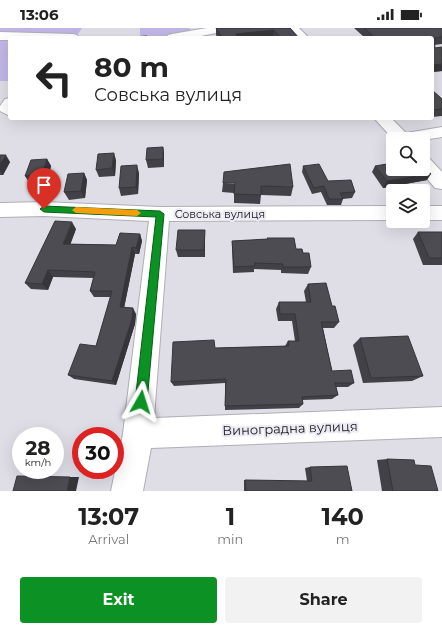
<!DOCTYPE html>
<html lang="en">
<head>
<meta charset="utf-8">
<style>
  body { margin:0; font-family:Montserrat,sans-serif; background:#f2f2f2; color:#222; height:100vh; display:flex; flex-direction:column; font-size:15px; white-space:nowrap }
  * { box-sizing:border-box; margin:0 }
  p { font-size:13px; color:#767676 }
  .icon { flex:none; width:22px; height:22px; fill:none; stroke:currentColor; stroke-width:2; stroke-linecap:round; stroke-linejoin:round }
  .map { position:relative; height:463px; overflow:hidden }
  .sheet { display:flex; flex-direction:column; background:#fff; flex:1 }
  .sheet>* { flex:none }
  .hud { position:absolute; left:8px; top:8px; width:426px; height:84px; border-radius:4px; box-shadow:0 4px 16px #0002; background:#fff; color:#222; overflow:hidden }
  .tools { position:absolute; left:386px; top:104px; display:grid; gap:8px }
  .tools a { display:grid; place-items:center; width:44px; height:44px; border-radius:4px; background:#fff; box-shadow:0 4px 16px #0002; font-size:20px }
  .speed { position:absolute; left:12px; top:399px; display:flex; gap:8px; font-size:20px; font-weight:700; text-align:center }
  .speed>* { display:grid; place-content:center; width:52px; height:52px; border-radius:50%; background:#fff; box-shadow:0 4px 16px #0002; line-height:1 }
  .speed small { font-size:10px; font-weight:400 }
  .speed .limit { border:6px solid #d22; background:#fff; color:#111 }
  .pin { position:absolute; display:grid; place-items:center; width:34px; height:34px; color:#fff; margin:-41px -17px; border-radius:50% 50% 50% 0; rotate:-45deg; box-shadow:0 0 4px #0007 }
  .pin .icon { rotate:45deg }
  .me { position:absolute; width:44px; margin:-22px; rotate:6deg; stroke-linejoin:round; filter:drop-shadow(0 0 3px #0008) }
  .turn { display:flex; align-items:center; gap:14px; height:84px; padding:0 20px; font-size:18px }
  .turn .icon { width:52px; height:52px; stroke-width:2.5 }
  .turn b { display:block; font-size:28px; line-height:34px }
  .eta { display:flex; justify-content:space-evenly; align-items:center; height:68px; text-align:center }
  .eta b { font-size:24px; font-weight:700; line-height:28px }
  .cta { display:flex; gap:8px; margin-top:auto; padding:8px 20px }
  .cta a { flex:1; height:46px; border-radius:4px; background:#0c9224; color:#fff; font-size:16px; font-weight:700; line-height:46px; text-align:center }
  .cta a+a { background:#f2f2f2; color:#222 }
  .status { display:flex; justify-content:space-between; align-items:center; height:28px; padding:0 20px; background:#fff; direction:ltr }
  .status svg { height:11px; fill:currentColor }
  .map>svg:first-child { display:block }
  .green { fill:#c1b7e7 }
  .lines { fill:none; stroke-linecap:round; stroke-linejoin:round }
  .minor-casing { stroke:#afaeb6; stroke-width:2 }
  .minor { fill:#fff; fill-rule:evenodd }
  .wall { fill:#424147 }
  .shaded-wall { fill:#36353a }
  .building { fill:#4d4c53; stroke:#36353a }
  .route { fill:#0c9224; stroke:#085f17 }
  .slow { fill:#f59e0b }
  .labels { text-anchor:middle; stroke-width:4; stroke-linejoin:round; paint-order:stroke }
  .street-label { font-size:11px; fill:#18171a; stroke:#ecebf4 }
  .near-street-label { font-size:13px; fill:#18171a; stroke:#ecebf4 }
</style>
</head>
<body>
<div class="status"><b>13:06</b><svg viewBox="0 0 49 12"><path d="M0 12V9h3v3zM5 12V6h3v6zM10 12V3h3v9zM15 12V0h3v12zM26 1h20v11H26zM47 4h2v5h-2z"/></svg></div>
<div class="map">
<svg width="442" height="463" viewBox="0 0 442 463">
  <rect width="100%" height="100%" fill="#dfdde6"/>
  <g class="green">
    <path d="M 0,0 L 82,0 L 75,10 L 10,10 L 10,53 L 0,53 Z"/>
    <path d="M 140,0 L 189,0 L 193,5 L 165,10 L 140,10 Z"/>
  </g>
  <g class="lines">
    <g class="minor-casing">
      <g id="minor">
        <path d="M 207,0 L 232,0 L 230,2 L 226,3 L 191,10 L 166,10 L 168,7 L 172,6 Z"/>
        <path d="M 287,0 L 299,0 L 309,10 L 296,10 Z"/>
        <path d="M 0,4 L 73,6 L 77,7 L 79,10 L 10,10 L 10,12 L 0,12 Z"/>
        <path d="M 10,70 L 10,88 L 0,83 L 0,78 L 5,71 Z"/>
        <path d="M 374,90 L 391,90 L 406,105 L 442,99 L 442,109 L 423,112 L 423,111 L 393,111 Z"/>
        <path d="M 423,128 L 429,130 L 442,144 L 442,161 L 435,160 L 419,141 L 423,141 Z"/>
        <path d="M 44,174 L 160,179 L 393,178 L 393,192 L 169,193 L 154,390 L 442,379 L 442,409 L 151,420 L 143,463 L 111,463 L 123,406 L 149,193 L 44,188 L 0,189 L 0,175 Z"/>
        <rect x="423" y="178" width="19" height="14"/>
      </g>
    </g>
    <use href="#minor" class="minor"/>
  </g>
  <g class="wall">
    <path d="M 216,0 L 290,0 L 299,10 L 274,10 L 273,8 L 261,10 L 218,10 L 216,7 Z"/>
    <path d="M 354,0 L 442,0 L 442,16 L 434,17 L 435,20 L 442,43 L 432,44 L 432,10 L 364,9 Z"/>
    <path d="M 432,62 L 442,71 L 442,88 L 432,89 Z"/>
    <path d="M 406,90 L 424,90 L 408,92 Z"/>
    <path d="M 163,119 L 164,126 L 164,139 L 148,140 L 146,132 Z"/>
    <path d="M 0,127 L 10,134 L 3,147 L 0,147 Z"/>
    <path d="M 47,131 L 51,138 L 47,154 L 30,156 L 25,148 Z"/>
    <path d="M 116,132 L 115,148 L 99,149 L 96,142 Z"/>
    <path d="M 303,138 L 328,153 L 355,164 L 352,170 L 343,171 L 341,177 L 327,177 L 321,164 L 312,166 L 302,144 Z"/>
    <path d="M 375,138 L 427,152 L 383,160 L 372,144 Z"/>
    <path d="M 84,145 L 87,152 L 85,170 L 69,172 L 64,164 Z"/>
    <path d="M 139,145 L 138,166 L 121,168 L 119,160 Z"/>
    <path d="M 223,155 L 293,159 L 291,168 L 261,167 L 260,176 L 234,175 L 234,165 L 222,164 Z"/>
    <path d="M 76,201 L 70,216 L 116,217 L 140,206 L 142,213 L 139,226 L 135,226 L 124,280 L 136,286 L 135,296 L 116,357 L 74,351 L 68,347 L 96,318 L 111,269 L 94,269 L 90,263 L 94,250 L 53,249 L 48,262 L 31,261 L 25,255 Z"/>
    <path d="M 418,204 L 442,204 L 442,237 L 423,237 L 413,211 Z"/>
    <path d="M 205,209 L 205,229 L 178,229 L 176,222 Z"/>
    <path d="M 267,210 L 296,221 L 303,225 L 311,239 L 308,246 L 281,245 L 281,242 L 254,241 L 254,244 L 233,245 L 232,220 L 232,213 L 267,211 Z"/>
    <path d="M 308,256 L 332,278 L 339,294 L 334,300 L 323,300 L 332,343 L 354,355 L 348,359 L 336,359 L 338,367 L 332,371 L 302,372 L 303,376 L 299,380 L 225,382 L 225,355 L 174,358 L 171,354 L 215,320 L 285,318 L 288,313 L 295,313 L 292,293 L 278,293 L 276,281 L 279,274 L 306,274 L 304,263 Z"/>
    <path d="M 360,310 L 423,348 L 412,353 L 363,355 L 353,317 Z"/>
    <path d="M 387,431 L 415,437 L 438,463 L 382,463 L 377,432 Z"/>
    <path d="M 310,439 L 352,463 L 244,463 L 244,452 L 307,453 L 305,440 Z"/>
  </g>
  <g class="shaded-wall">
    <path d="M 274,2 L 273,8 L 261,10 L 235,10 L 236,6 Z"/>
    <path d="M 442,36 L 442,43 L 432,44 L 432,37 Z"/>
    <path d="M 163,119 L 164,126 L 164,139 L 163,131 Z"/>
    <path d="M 114,125 L 116,132 L 115,148 L 112,140 Z"/>
    <path d="M 6,127 L 10,134 L 3,147 L 0,142 L 0,137 Z"/>
    <path d="M 47,131 L 51,138 L 47,154 L 42,147 Z"/>
    <path d="M 137,137 L 139,145 L 138,166 L 136,159 Z"/>
    <path d="M 84,145 L 87,152 L 85,170 L 81,163 Z"/>
    <path d="M 431,146 L 427,152 L 383,160 L 387,153 Z"/>
    <path d="M 72,194 L 76,201 L 68,223 L 63,216 Z"/>
    <path d="M 205,202 L 205,229 L 204,222 Z"/>
    <path d="M 140,206 L 142,213 L 139,226 L 136,220 Z"/>
    <path d="M 132,219 L 135,226 L 123,285 L 120,279 Z"/>
    <path d="M 48,242 L 53,249 L 48,262 L 42,256 Z"/>
    <path d="M 133,280 L 136,286 L 135,296 L 116,357 L 112,353 Z"/>
    <path d="M 70,449 L 79,449 L 76,463 L 67,463 Z"/>
  </g>
  <g class="building">
    <path d="M 216,0 L 290,0 L 299,10 L 281,10 L 274,2 L 236,6 L 238,10 L 222,10 Z"/>
    <path d="M 364,0 L 442,0 L 442,9 L 434,10 L 435,20 L 442,19 L 442,36 L 432,37 L 432,10 L 355,10 L 373,8 Z"/>
    <path d="M 147,8 L 147,10 L 134,10 L 134,9 Z"/>
    <path d="M 432,62 L 442,71 L 442,81 L 432,82 Z"/>
    <path d="M 163,119 L 163,131 L 146,132 L 147,120 Z"/>
    <path d="M 114,125 L 112,140 L 96,142 L 98,126 Z"/>
    <path d="M 0,127 L 6,127 L 0,137 Z"/>
    <path d="M 47,131 L 42,147 L 25,148 L 31,132 Z"/>
    <path d="M 393,135 L 393,141 L 423,141 L 423,137 L 431,146 L 387,153 L 375,138 Z"/>
    <path d="M 290,136 L 293,159 L 261,158 L 261,167 L 234,166 L 235,155 L 223,155 L 224,144 Z"/>
    <path d="M 319,136 L 328,153 L 351,152 L 355,164 L 340,165 L 343,171 L 329,171 L 324,158 L 314,160 L 303,138 Z"/>
    <path d="M 137,137 L 136,159 L 119,160 L 121,138 Z"/>
    <path d="M 84,145 L 81,163 L 64,164 L 68,146 Z"/>
    <path d="M 55,193 L 72,194 L 63,216 L 116,217 L 120,205 L 140,206 L 136,220 L 132,219 L 120,279 L 133,280 L 132,291 L 112,353 L 68,347 L 80,316 L 96,318 L 112,263 L 90,263 L 95,244 L 48,242 L 42,256 L 25,255 Z"/>
    <path d="M 178,202 L 205,202 L 204,222 L 176,222 Z"/>
    <path d="M 418,204 L 442,204 L 442,230 L 429,230 Z"/>
    <path d="M 267,210 L 294,210 L 296,221 L 302,221 L 303,225 L 309,225 L 311,239 L 283,239 L 283,236 L 255,235 L 255,238 L 234,239 L 232,213 L 268,211 Z"/>
    <path d="M 326,255 L 332,278 L 335,278 L 339,294 L 321,294 L 332,343 L 351,342 L 354,355 L 335,355 L 338,367 L 302,369 L 303,376 L 225,378 L 226,351 L 171,354 L 173,314 L 214,312 L 215,320 L 289,318 L 288,313 L 299,313 L 295,286 L 280,286 L 279,274 L 311,274 L 308,256 Z"/>
    <path d="M 408,308 L 423,348 L 371,350 L 360,310 Z"/>
    <path d="M 387,431 L 414,432 L 415,437 L 431,438 L 438,463 L 393,463 Z"/>
    <path d="M 347,438 L 352,463 L 246,463 L 245,452 L 312,453 L 310,439 Z"/>
    <path d="M 17,448 L 70,449 L 67,463 L 13,463 Z"/>
  </g>
  <path class="route" d="M 44,178 L 160,183 L 164,186 L 147,374 L 145,379 L 141,380 L 137,379 L 135,374 L 156,189 L 44,184 L 40,181 Z"/>
  <path class="slow" d="M 76,179 L 137,182 L 141,185 L 137,188 L 76,185 L 72,182 Z"/>
  <g class="labels">
    <g class="street-label">
      <text x="220" y="190">Совська вулиця</text>
    </g>
    <g class="near-street-label">
      <text transform="translate(290 400) rotate(-2)" y="5">Виноградна вулиця</text>
    </g>
  </g>
</svg>
<div class="tools">
<a><svg class="icon" aria-label="search" viewBox="0 0 24 24"><circle cx="10" cy="10" r="6"/><path d="M15 15l6 6"/></svg></a>
<a><svg class="icon" aria-label="layers" viewBox="0 0 24 24"><path d="M12 4l9 5-9 5-9-5zM3 14l9 5 9-5"/></svg></a>
</div>
<div class="speed"><div>28<small>km/h</small></div><div class="limit">30</div></div>
<div class="pin" style="left:44px;top:181px;background:#d93025"><svg class="icon" aria-label="arrive" viewBox="0 0 24 24"><path d="M6 21V4h12l-3 4 3 4H6"/></svg></div>
<svg class="me" style="left:141px;top:374px" viewBox="-20 -20 40 40"><path d="M0-17L14 15 0 8-14 15z" fill="#0c9224" stroke="#fff" stroke-width="4"/></svg>
<div class="hud">
<div class="turn"><svg class="icon" aria-label="left" viewBox="0 0 24 24"><path d="M17 20v-9H6M10 6l-5 5 5 5"/></svg><div><b>80 m</b>Совська вулиця</div></div>
</div>
</div>
<section class="sheet">
<div class="eta">
<div><b>13:07</b><p>Arrival</p></div>
<div><b>1</b><p>min</p></div>
<div><b>140</b><p>m</p></div>
</div>
<div class="cta"><a>Exit</a><a>Share</a></div>
</section>
</body>
</html>
